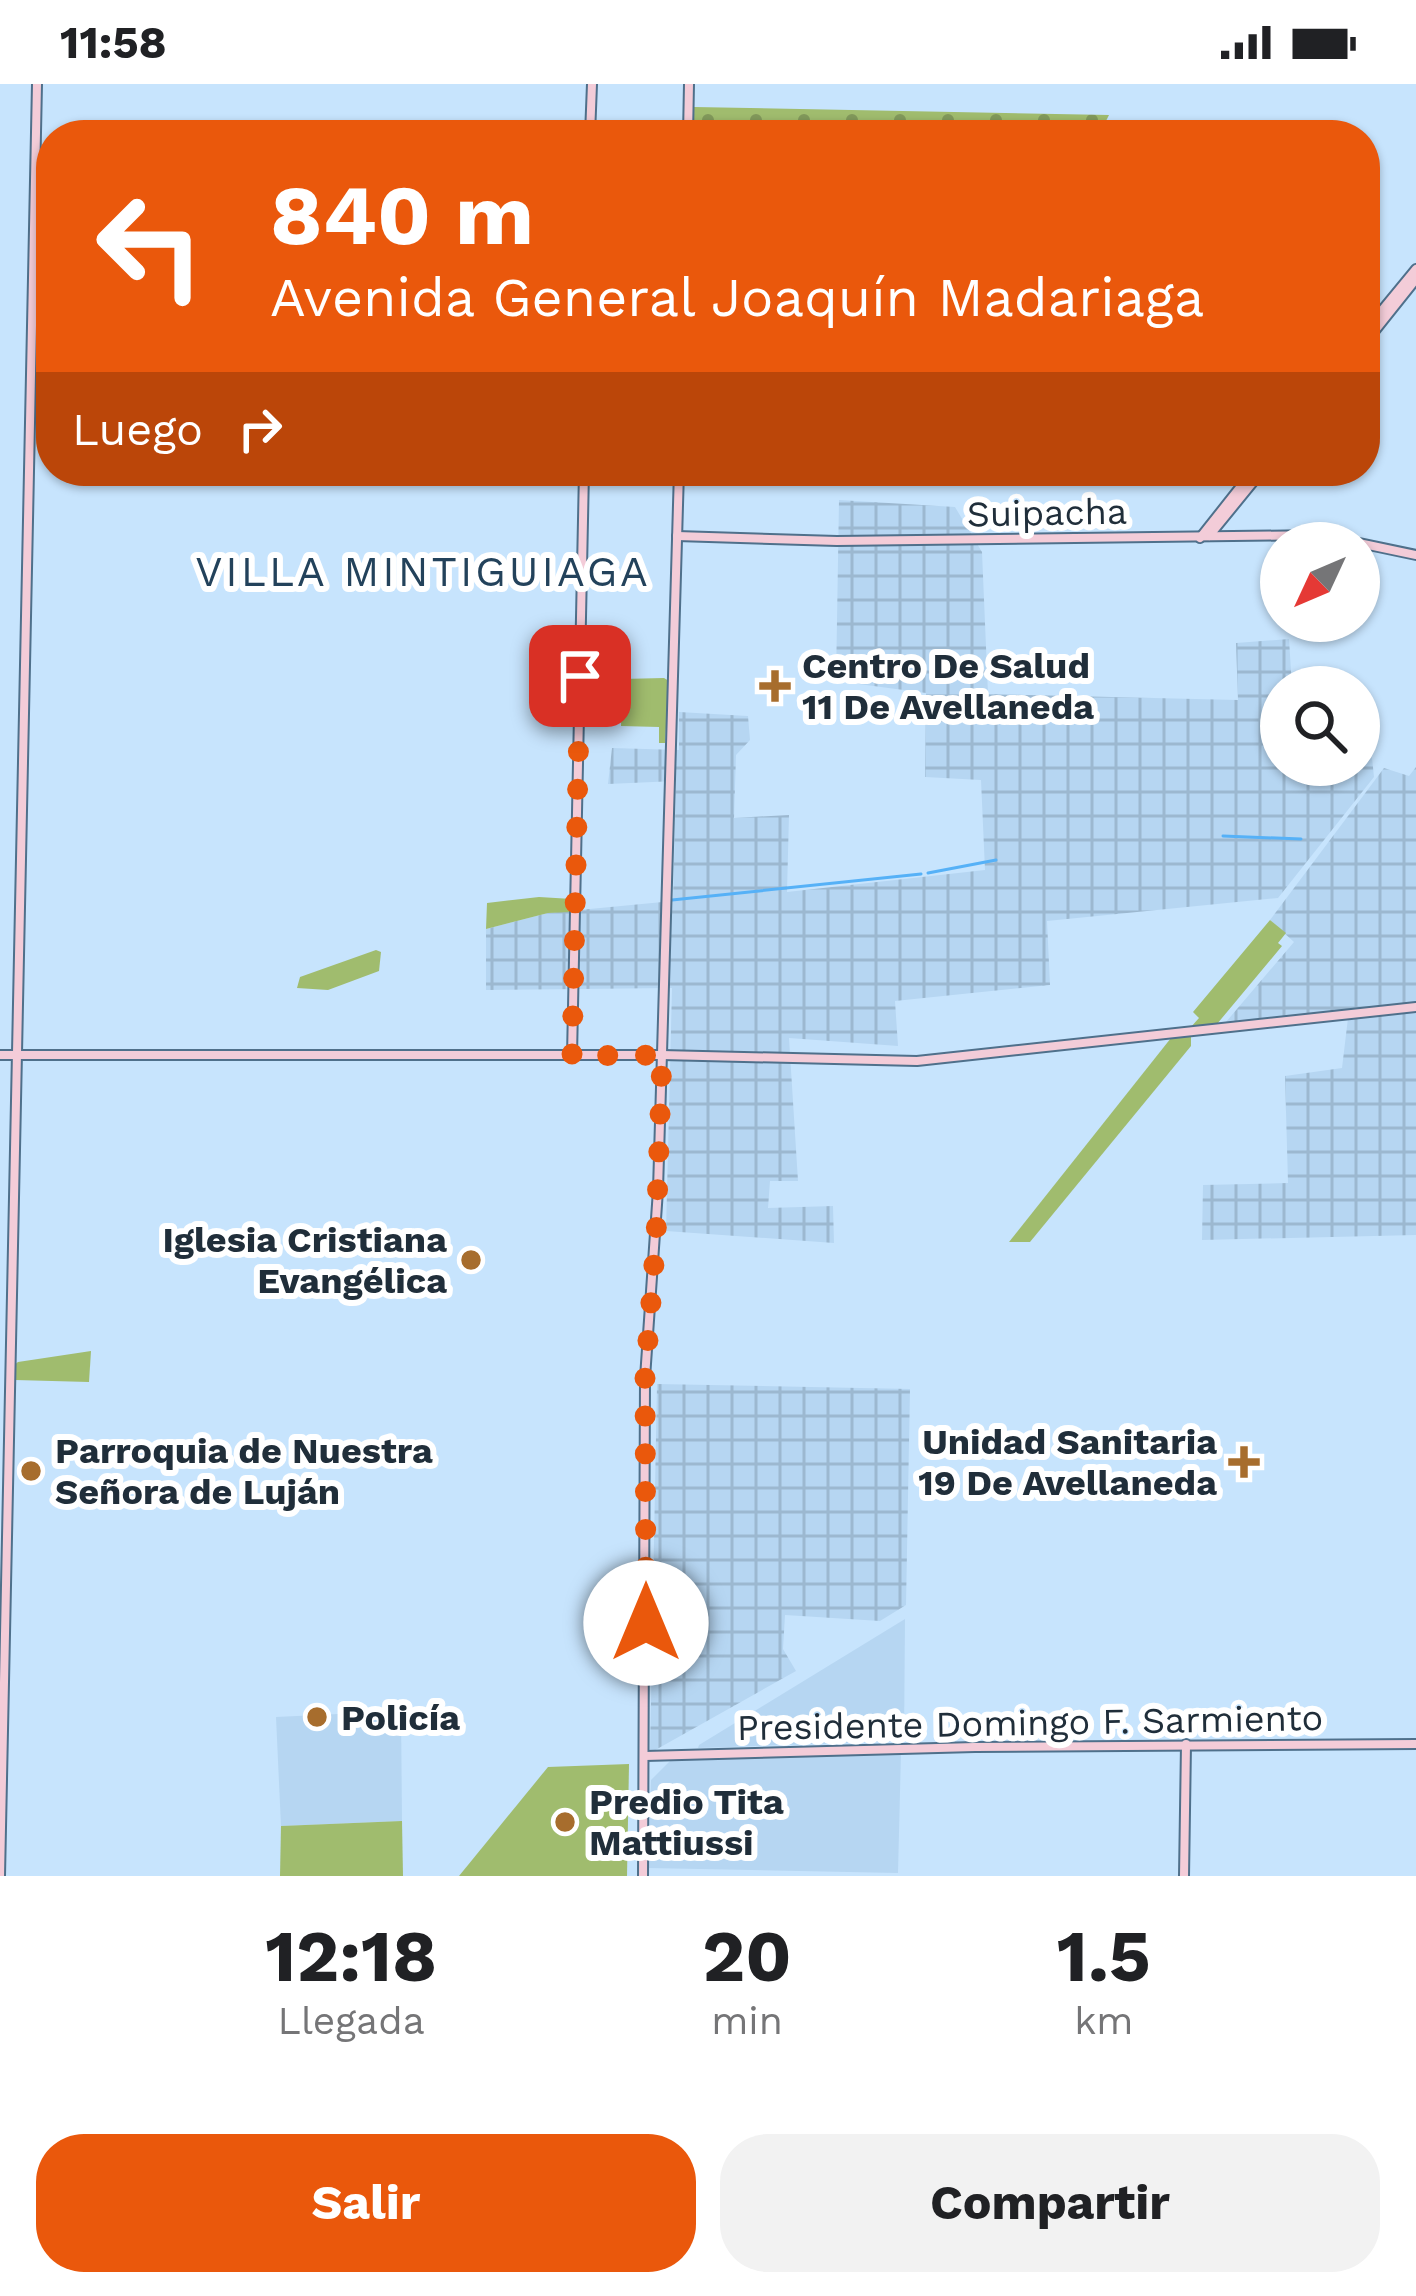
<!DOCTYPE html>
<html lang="es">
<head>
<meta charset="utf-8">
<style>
  body { margin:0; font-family:"Work Sans",sans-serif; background:#f2f2f2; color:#202124; height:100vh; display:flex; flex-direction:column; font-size:45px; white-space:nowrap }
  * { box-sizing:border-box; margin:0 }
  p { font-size:39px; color:#757577 }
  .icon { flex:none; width:66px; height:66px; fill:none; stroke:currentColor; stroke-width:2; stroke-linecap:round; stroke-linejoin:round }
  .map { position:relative; height:1792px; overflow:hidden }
  .sheet { display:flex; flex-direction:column; background:#fff; flex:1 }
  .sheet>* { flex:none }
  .hud { position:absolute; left:36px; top:36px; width:1344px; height:366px; border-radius:48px; box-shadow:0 3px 9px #0004; background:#ea580c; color:#fff; overflow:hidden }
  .needle { width:78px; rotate:226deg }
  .tools { position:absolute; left:1260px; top:438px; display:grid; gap:24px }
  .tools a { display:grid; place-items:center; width:120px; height:120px; border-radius:50%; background:#fff; box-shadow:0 3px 9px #0004; font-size:60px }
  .pin { position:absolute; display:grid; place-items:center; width:102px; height:102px; color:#fff; margin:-51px; border-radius:24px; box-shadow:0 6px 18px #0006 }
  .me { position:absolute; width:132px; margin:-66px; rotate:0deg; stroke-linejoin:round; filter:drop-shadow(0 0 9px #0008) }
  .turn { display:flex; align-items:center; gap:42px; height:252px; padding:0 36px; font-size:54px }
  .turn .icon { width:156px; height:156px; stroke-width:2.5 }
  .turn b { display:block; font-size:84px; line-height:102px }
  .then { display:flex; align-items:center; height:114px; padding:0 36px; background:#0003; gap:24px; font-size:45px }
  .eta { display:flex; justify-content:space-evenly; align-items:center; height:204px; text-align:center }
  .eta b { font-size:72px; font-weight:700; line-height:84px }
  .action { display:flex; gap:24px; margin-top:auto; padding:24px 36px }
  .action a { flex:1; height:138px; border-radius:48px; background:#ea580c; color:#fff; font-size:48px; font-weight:700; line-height:138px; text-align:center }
  .action a+a { background:#f2f2f2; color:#202124 }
  .status { display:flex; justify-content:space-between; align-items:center; height:84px; padding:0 60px; background:#fff; direction:ltr }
  .status svg { height:33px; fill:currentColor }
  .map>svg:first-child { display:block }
  .built { fill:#b6d6f2 }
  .industrial { fill:url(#industrial-grid) }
  .cemetery { fill:url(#cemetery-stones) }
  .green { fill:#a0bc6e }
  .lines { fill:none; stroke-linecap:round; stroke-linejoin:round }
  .stream { stroke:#56b1f7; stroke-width:3 }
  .secondary-casing { stroke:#4f708b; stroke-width:12 }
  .secondary { stroke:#f3ccd8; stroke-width:8 }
  .route { stroke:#ea580c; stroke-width:21; stroke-dasharray:0 37.8 }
  .poi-dot { fill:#a76d2d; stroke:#fff; stroke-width:4.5 }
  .labels { text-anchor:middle; stroke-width:12; stroke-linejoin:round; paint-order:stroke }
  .street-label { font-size:36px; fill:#202e3a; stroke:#fff }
  .poi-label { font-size:36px; font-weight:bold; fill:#202e3a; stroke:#fff; text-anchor:start }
  .quarter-label { font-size:42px; letter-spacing:3px; fill:#23425b; stroke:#fff }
</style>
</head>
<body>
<div class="status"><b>11:58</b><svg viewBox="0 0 49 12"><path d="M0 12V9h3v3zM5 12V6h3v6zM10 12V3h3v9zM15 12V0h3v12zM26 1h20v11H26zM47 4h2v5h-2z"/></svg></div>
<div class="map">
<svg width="1416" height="1792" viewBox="0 0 1416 1792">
  <defs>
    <pattern id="industrial-grid" width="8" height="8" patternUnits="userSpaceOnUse" patternTransform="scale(3)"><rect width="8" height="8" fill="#b6d6f2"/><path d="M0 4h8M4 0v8" fill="none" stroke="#9cb8d0"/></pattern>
    <pattern id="cemetery-stones" width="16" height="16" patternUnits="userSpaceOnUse" patternTransform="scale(3)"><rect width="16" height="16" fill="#a0bc6e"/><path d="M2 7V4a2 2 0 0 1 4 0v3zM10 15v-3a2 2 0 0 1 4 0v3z" fill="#82995b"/></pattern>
  </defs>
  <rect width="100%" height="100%" fill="#c7e4fd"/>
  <g class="built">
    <path d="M 905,1535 L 904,1657 L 698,1664 L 699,1661 Z"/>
    <path d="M 401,1627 L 402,1737 L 281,1742 L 276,1633 Z"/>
    <path d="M 901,1668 L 898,1789 L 648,1784 L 651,1696 L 678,1669 Z"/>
  </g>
  <g class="industrial">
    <path d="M 839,416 L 955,423 L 982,468 L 988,610 L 1238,616 L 1236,559 L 1289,555 L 1292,603 L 1281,603 L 1281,681 L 1359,681 L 1359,615 L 1366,615 L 1374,693 L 1278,814 L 1047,837 L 1050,901 L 895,917 L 898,962 L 789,954 L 798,1097 L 770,1097 L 768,1124 L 833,1122 L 834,1159 L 666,1147 L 672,904 L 486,906 L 486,845 L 548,829 L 673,817 L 676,697 L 608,700 L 612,664 L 679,666 L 679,628 L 748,632 L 750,656 L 736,671 L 734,734 L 789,731 L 787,808 L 985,786 L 981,696 L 925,693 L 926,609 L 836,597 Z"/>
    <path d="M 1416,683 L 1416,1151 L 1202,1156 L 1203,1101 L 1288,1099 L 1285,992 L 1342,984 L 1348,934 L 1220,945 L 1294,858 L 1270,836 L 1384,684 L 1409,692 Z"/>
    <path d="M 657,1300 L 910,1305 L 906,1521 L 880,1537 L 785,1531 L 783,1565 L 796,1587 L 650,1669 Z"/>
  </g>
  <path class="cemetery" d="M 694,23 L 1109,31 L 1099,51 L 694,51 Z"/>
  <g class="green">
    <path d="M 664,594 L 669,597 L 665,659 L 659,659 L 659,643 L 621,642 L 622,595 Z"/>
    <path d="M 539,813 L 572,815 L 571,828 L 548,829 L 486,845 L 487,819 Z"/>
    <path d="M 1270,836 L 1286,849 L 1278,859 L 1282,862 L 1217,940 L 1190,944 L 1199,934 L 1193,928 Z"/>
    <path d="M 376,866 L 381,868 L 379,887 L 328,906 L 297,904 L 300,893 Z"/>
    <path d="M 1187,951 L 1191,952 L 1191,962 L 1030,1158 L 1009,1158 L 1171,954 Z"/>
    <path d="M 91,1267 L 89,1298 L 15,1296 L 14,1281 L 18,1278 Z"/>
    <path d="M 629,1680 L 627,1792 L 459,1792 L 548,1683 Z"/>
    <path d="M 402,1737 L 403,1792 L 280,1792 L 281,1742 Z"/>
  </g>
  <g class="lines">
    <g class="stream">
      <path d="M 1223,752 L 1301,755"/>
      <path d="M 928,789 L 996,776"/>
      <path d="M 672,816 L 921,790"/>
    </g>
    <g class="secondary-casing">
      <g id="secondary">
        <path d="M 590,51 L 592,0"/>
        <path d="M 688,51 L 689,0"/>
        <path d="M 1365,247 L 1416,185"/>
        <path d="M 1365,259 L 1416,195"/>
        <path d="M 677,452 L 837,457 L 1321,451 L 1416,471"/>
        <path d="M 1209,452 L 1262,387"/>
        <path d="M 1200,454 L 1253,387"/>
        <path d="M 0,971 L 662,971 L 917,977 L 1416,923"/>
        <path d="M 572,972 L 584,387"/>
        <path d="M 645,1672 L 975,1663 L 1416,1660"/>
        <path d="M 0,1792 L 37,0"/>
        <path d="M 643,1792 L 645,1294 L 658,1106 L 679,387"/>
        <path d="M 1184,1792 L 1186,1660"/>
      </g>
    </g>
    <use href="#secondary" class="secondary"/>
  </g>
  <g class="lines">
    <path class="route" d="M 580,592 L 572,972 L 662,971 L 656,1154 L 645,1294 L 646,1539"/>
  </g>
  <g class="poi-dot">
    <path d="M769 584h12v12h12v12h-12v12h-12v-12h-12v-12h12z"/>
    <circle cx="471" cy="1176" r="12"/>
    <path d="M1238 1360h12v12h12v12h-12v12h-12v-12h-12v-12h12z"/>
    <circle cx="31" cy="1387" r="12"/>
    <circle cx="317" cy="1633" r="12"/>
    <circle cx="565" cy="1738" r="12"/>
  </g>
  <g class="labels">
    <g class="street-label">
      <text transform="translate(1047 428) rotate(-1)" y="13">Suipacha</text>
      <text transform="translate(1030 1638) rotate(-1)" y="13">Presidente Domingo F. Sarmiento</text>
    </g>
    <g class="poi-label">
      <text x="802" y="594">Centro De Salud<tspan x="802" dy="41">11 De Avellaneda</tspan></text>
      <text x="447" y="1168" text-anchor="end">Iglesia Cristiana<tspan x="447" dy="41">Evangélica</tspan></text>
      <text x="1217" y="1370" text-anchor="end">Unidad Sanitaria<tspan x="1217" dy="41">19 De Avellaneda</tspan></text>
      <text x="55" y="1379">Parroquia de Nuestra<tspan x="55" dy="41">Señora de Luján</tspan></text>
      <text x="341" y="1646">Policía</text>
      <text x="589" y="1730">Predio Tita<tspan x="589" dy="41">Mattiussi</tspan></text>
    </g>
    <g class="quarter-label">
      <text x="423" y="502">VILLA MINTIGUIAGA</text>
    </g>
  </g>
</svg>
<div class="tools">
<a><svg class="needle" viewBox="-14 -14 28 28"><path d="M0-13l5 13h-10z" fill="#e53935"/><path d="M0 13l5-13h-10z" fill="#757577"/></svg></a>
<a><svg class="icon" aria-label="search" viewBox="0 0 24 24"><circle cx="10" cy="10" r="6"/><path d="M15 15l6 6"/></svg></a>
</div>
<div class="pin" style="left:580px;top:592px;background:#d93025"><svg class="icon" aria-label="arrive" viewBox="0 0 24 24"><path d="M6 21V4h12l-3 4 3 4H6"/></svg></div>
<svg class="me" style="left:646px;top:1539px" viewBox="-20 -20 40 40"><circle r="19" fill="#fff"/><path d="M0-13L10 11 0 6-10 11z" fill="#ea580c"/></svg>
<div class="hud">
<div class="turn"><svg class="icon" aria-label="left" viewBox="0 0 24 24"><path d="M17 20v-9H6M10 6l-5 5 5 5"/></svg><div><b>840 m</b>Avenida General Joaquín Madariaga</div></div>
<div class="then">Luego<svg class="icon" aria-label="right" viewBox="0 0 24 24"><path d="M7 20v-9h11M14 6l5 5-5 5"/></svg></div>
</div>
</div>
<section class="sheet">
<div class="eta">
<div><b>12:18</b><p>Llegada</p></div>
<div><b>20</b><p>min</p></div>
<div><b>1.5</b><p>km</p></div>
</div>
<div class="action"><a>Salir</a><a>Compartir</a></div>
</section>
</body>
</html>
